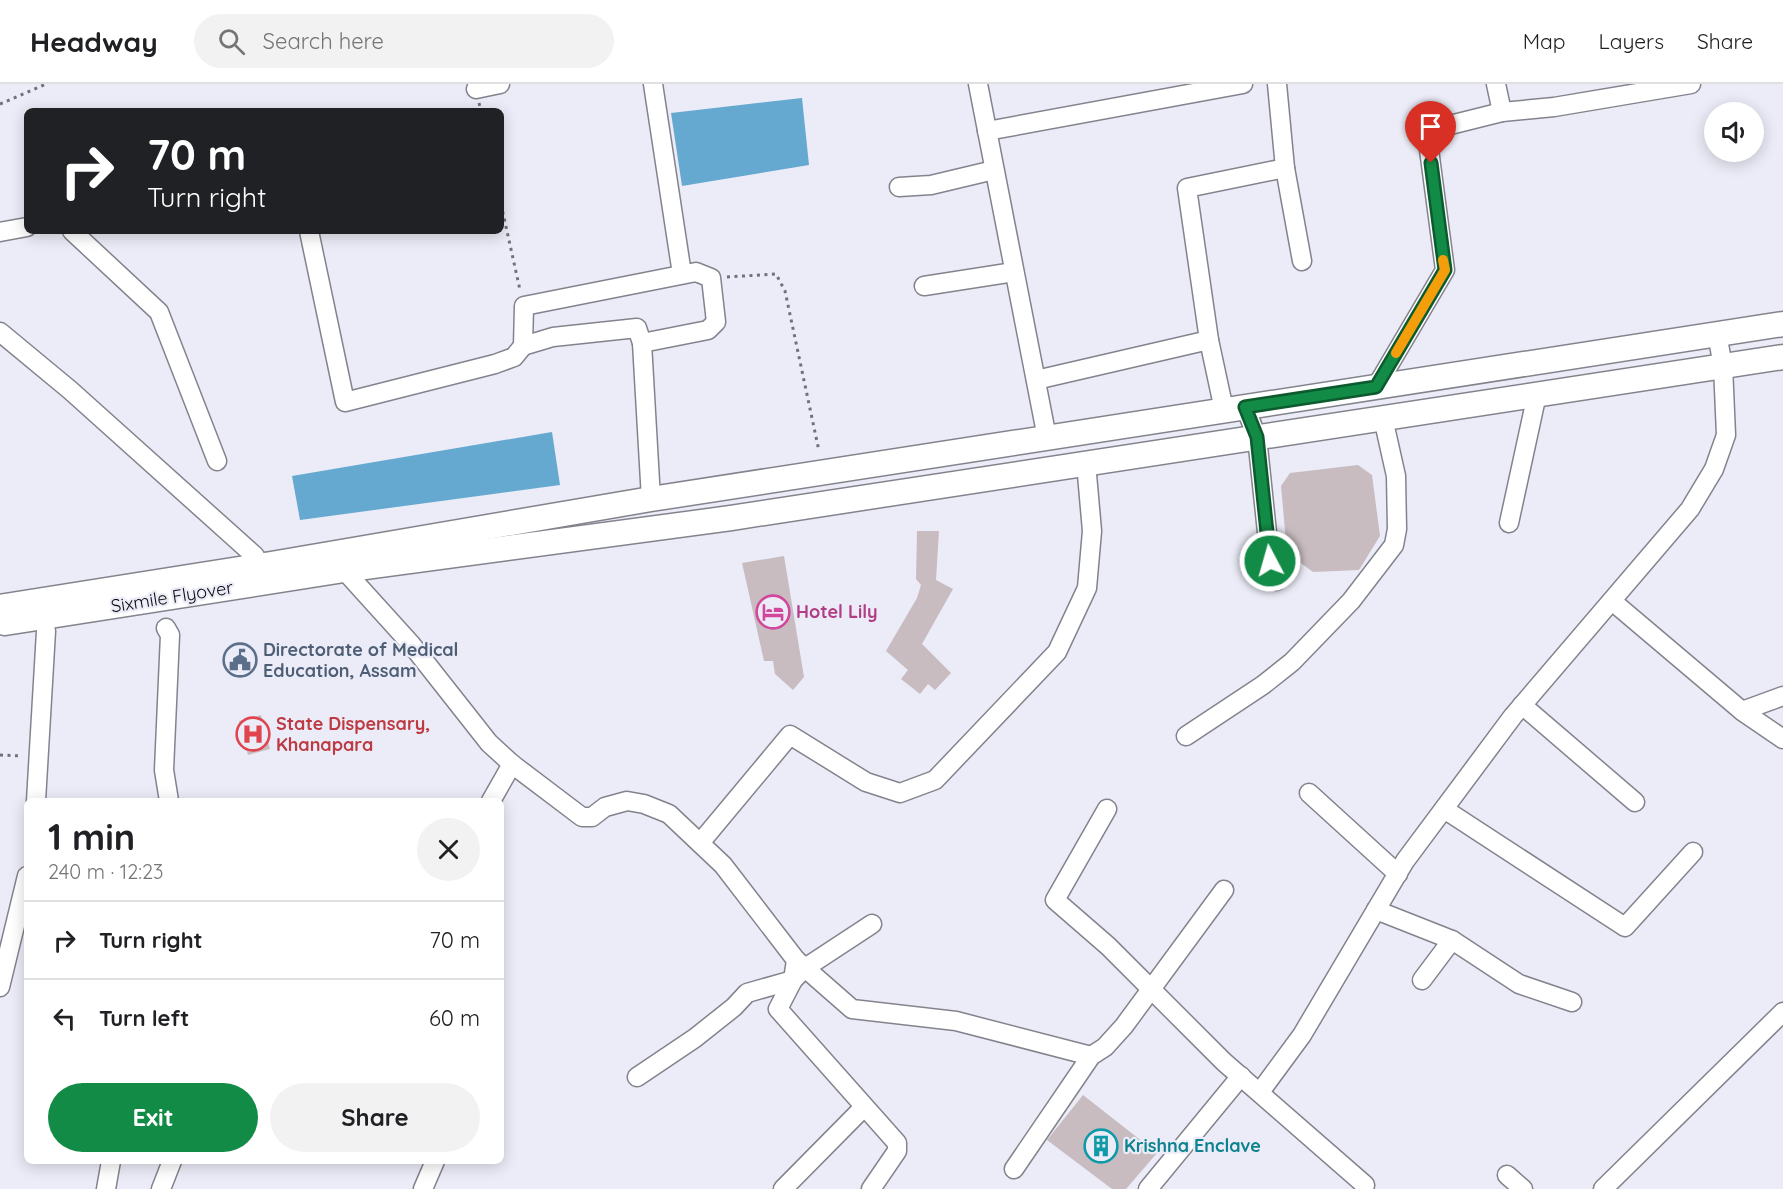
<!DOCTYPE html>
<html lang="en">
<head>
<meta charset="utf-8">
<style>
  body { margin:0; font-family:Quicksand,sans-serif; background:#f2f2f2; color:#202124; height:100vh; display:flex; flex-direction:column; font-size:22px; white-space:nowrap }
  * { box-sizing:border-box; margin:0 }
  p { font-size:20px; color:#757577 }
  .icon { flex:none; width:33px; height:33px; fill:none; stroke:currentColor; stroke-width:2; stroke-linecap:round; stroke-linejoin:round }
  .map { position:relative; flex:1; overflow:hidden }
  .side { position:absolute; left:24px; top:714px; width:480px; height:366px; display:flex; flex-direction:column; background:#fff; border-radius:9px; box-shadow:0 3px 15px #0003 }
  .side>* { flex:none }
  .hud { position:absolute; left:24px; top:24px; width:480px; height:126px; border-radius:9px; box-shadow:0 3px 15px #0003; background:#202124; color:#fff; overflow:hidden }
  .fabs { position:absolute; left:1704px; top:18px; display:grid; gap:12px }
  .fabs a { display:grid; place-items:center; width:60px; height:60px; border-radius:50%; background:#fff; box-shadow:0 3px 15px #0003; font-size:30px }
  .pin { position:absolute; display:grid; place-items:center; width:51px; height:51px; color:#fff; margin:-62px -26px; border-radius:50% 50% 50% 0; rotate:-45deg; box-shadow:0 0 6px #0007 }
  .pin .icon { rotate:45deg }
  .me { position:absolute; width:66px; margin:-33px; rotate:354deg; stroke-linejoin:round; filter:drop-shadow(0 0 4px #0008) }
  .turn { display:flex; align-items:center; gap:21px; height:126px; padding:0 24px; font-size:27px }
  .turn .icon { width:78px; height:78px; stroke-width:2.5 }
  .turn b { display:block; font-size:42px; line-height:51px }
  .round { display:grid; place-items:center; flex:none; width:63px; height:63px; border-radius:32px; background:#f2f2f2 }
  .overview { display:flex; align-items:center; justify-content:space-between; height:102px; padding:0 24px }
  h1 { font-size:36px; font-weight:700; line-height:45px }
  .action { display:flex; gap:12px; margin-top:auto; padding:12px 24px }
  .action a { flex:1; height:69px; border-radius:36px; background:#128b46; color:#fff; font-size:24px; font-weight:700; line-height:69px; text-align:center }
  .action a+a { background:#f2f2f2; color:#202124 }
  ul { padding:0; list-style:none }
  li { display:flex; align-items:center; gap:18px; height:78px; padding:0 24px; border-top:2px solid #e0e0e0 }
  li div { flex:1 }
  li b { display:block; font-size:22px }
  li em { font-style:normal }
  header { display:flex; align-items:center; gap:36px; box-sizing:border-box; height:84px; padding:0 30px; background:#fff; border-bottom:2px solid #e0e0e0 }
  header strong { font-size:28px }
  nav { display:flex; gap:33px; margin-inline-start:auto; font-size:21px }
  .search { width:420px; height:54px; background:#f2f2f2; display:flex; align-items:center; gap:15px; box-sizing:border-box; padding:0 21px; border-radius:33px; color:#757577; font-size:22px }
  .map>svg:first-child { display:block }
  .water { fill:#66a9d0 }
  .building { fill:#c8bcc0 }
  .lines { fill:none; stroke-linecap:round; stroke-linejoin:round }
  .minor-casing { stroke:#83838d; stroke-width:21 }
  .major-casing { stroke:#83838d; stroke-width:27 }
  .path { stroke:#717279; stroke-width:3; stroke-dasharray:3 4.5; stroke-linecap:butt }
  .minor { stroke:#fff; stroke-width:18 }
  .major { stroke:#fff; stroke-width:24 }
  .route-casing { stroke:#0c5a2e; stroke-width:15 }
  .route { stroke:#128b46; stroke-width:10 }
  .slow { stroke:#f59e0b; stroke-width:10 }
  .labels { text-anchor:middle; stroke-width:4.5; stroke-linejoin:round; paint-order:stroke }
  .street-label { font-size:18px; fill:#0d0d11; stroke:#ebecf7 }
  .hotel-label { font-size:18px; font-weight:bold; fill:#b23c85; stroke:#ebecf7; text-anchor:start }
  .service-label { font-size:18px; font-weight:bold; fill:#4e5e75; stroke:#ebecf7; text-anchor:start }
  .health-label { font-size:18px; font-weight:bold; fill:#be3a42; stroke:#ebecf7; text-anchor:start }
  .culture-label { font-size:18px; font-weight:bold; fill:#0d838f; stroke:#ebecf7; text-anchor:start }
</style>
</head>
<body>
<header>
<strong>Headway</strong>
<div class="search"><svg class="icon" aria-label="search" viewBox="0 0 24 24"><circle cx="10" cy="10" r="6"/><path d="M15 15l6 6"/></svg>Search here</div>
<nav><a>Map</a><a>Layers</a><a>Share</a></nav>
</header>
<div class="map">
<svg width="1783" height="1105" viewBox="0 0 1783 1105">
  <rect width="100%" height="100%" fill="#ebecf7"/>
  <g class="water">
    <path d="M 802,14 L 809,81 L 682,102 L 671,29 Z"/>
    <path d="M 552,348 L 560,401 L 300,436 L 292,392 Z"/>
  </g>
  <g class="building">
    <path d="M 1358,381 L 1372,391 L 1380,452 L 1359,486 L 1313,488 L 1287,469 L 1281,402 L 1290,389 Z"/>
    <path d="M 917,447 L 939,447 L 936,496 L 953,505 L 922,560 L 951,589 L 935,606 L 928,600 L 920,610 L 901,595 L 908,586 L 886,567 L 917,514 L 921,501 L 916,495 Z"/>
    <path d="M 784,472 L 804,593 L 793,606 L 775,590 L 773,577 L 764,577 L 742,479 Z"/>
    <path d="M 261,631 L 270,665 L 248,671 L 239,637 Z"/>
    <path d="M 1083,1011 L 1157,1069 L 1126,1105 L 1112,1105 L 1047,1056 Z"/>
  </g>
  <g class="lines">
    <g class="minor-casing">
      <g id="minor">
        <path d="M 653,0 L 682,190"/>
        <path d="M 978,0 L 1047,354"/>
        <path d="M 1496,0 L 1502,28"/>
        <path d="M 476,5 L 500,0"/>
        <path d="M 987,47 L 1243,0"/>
        <path d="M 1285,84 L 1302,177"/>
        <path d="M 899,103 L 931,101 L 994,86"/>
        <path d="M 72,147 L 159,228 L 217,377"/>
        <path d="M 309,147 L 345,318 L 495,280 L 514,273 L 523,262 L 524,222 L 696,188 L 711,194 L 716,238 L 708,246 L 642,259 L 651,415"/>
        <path d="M 0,148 L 27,143"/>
        <path d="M 924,202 L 1014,188"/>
        <path d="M 0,248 L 70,306 L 255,472"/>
        <path d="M 1209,256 L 1187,104 L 1285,84 L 1277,0"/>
        <path d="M 523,262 L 553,253 L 637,244 L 642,259"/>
        <path d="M 1036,296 L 1209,256 L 1224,326"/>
        <path d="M 1376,303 L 1445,186 L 1428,58 L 1450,41 L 1502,28 L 1554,23 L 1691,0"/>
        <path d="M 1245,323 L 1257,353 L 1270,477 L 1276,497"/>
        <path d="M 1509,439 L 1537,310"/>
        <path d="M 344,486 L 411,560 L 489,659 L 512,680 L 491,717"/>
        <path d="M 1612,517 L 1742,627"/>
        <path d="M 166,544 L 170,551 L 164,686 L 169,717"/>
        <path d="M 1783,612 L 1742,627 L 1783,655"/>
        <path d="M 1522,621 L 1635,718"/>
        <path d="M 1186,652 L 1263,601 L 1292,578 L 1351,517 L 1394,461 L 1397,445 L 1396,392 L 1383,334"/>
        <path d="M 512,680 L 582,733 L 592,733 L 605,723 L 627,717 L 644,720 L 669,730 L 723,781 L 796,876 L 793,896 L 778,925 L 897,1059 L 897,1067 L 871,1105"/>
        <path d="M 1309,709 L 1398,790"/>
        <path d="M 36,717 L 46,547"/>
        <path d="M 1107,725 L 1055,816 L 1108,862 L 1224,978 L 1365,1101"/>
        <path d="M 1444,725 L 1625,843 L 1693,768"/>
        <path d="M 700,759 L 790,651 L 866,698 L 900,709 L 935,696 L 1057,568 L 1087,504 L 1092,447 L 1086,379"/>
        <path d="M 1376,826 L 1452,856 L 1519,900 L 1572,918"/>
        <path d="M 796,876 L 852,925 L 956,937 L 1091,972"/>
        <path d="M 1422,896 L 1452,856"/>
        <path d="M 0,903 L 27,792"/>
        <path d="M 637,993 L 695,954 L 734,923 L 747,909 L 793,896 L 805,884 L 872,840"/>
        <path d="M 1260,1008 L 1302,951 L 1405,777 L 1513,632 L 1690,425 L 1714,385 L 1726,351 L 1723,282 L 1717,250"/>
        <path d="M 1014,1085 L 1091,972 L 1105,963 L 1124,942 L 1224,806"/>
        <path d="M 1507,1091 L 1523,1105"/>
        <path d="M 106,1105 L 111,1077"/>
        <path d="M 161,1105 L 172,1077"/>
        <path d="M 423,1105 L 435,1077"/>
        <path d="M 783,1105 L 864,1023"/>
        <path d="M 1148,1105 L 1241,992"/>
        <path d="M 1603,1105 L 1783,928"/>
      </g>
    </g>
    <g class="major-casing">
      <g id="major">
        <path d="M 0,523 L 271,480 L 651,415 L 1783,240"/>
        <path d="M 5,539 L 344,486 L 731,434 L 1783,273"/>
      </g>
    </g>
    <g class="path">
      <path d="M 479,19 L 481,27"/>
      <path d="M 0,20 L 46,0"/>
      <path d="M 501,120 L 520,206"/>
      <path d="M 727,193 L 776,190 L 785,207 L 819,367"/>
      <path d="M 0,671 L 22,672"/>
    </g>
    <use href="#minor" class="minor"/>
    <use href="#major" class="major"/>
  </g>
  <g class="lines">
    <g class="route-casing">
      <path id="route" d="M 1270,477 L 1257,353 L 1245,323 L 1376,303 L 1445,186 L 1431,79"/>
    </g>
    <use href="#route" class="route"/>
    <path class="slow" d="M 1396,269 L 1445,186 L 1443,176"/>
  </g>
  <defs>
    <g id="hotel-ring" transform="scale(1.725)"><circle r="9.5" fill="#ebecf7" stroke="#d1479c" stroke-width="1.5"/><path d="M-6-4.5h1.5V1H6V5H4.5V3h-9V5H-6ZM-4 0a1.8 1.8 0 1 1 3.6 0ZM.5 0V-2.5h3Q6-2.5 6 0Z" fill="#d1479c"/></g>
    <g id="civic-ring" transform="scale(1.725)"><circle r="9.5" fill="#ebecf7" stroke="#5c6f8a" stroke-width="1.5"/><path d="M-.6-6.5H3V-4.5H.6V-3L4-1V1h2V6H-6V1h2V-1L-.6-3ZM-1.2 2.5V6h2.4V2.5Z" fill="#5c6f8a"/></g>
    <g id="hospital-ring" transform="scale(1.725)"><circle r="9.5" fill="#ebecf7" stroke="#e0444e" stroke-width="1.5"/><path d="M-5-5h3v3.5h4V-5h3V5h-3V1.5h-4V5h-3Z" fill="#e0444e"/></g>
    <g id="building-ring" transform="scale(1.725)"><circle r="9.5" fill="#ebecf7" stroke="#0f9aa8" stroke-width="1.5"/><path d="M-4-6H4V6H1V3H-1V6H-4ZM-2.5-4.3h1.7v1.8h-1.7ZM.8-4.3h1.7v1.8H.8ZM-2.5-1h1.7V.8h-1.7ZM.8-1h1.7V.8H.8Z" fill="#0f9aa8"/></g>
  </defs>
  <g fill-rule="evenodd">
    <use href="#hotel-ring" x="773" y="528"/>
    <use href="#civic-ring" x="240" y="576"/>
    <use href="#hospital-ring" x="253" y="650"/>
    <use href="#building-ring" x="1101" y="1062"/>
  </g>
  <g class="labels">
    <g class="street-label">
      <text transform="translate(172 513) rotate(-9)" y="6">Sixmile Flyover</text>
    </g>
    <g class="hotel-label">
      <text x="796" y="534">Hotel Lily</text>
    </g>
    <g class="service-label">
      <text x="263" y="572">Directorate of Medical<tspan x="263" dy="21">Education, Assam</tspan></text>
    </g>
    <g class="health-label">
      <text x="276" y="646">State Dispensary,<tspan x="276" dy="21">Khanapara</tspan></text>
    </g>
    <g class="culture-label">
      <text x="1124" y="1068">Krishna Enclave</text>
    </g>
  </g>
</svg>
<div class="fabs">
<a><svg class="icon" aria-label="sound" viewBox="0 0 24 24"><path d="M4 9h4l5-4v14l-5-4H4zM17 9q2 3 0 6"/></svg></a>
</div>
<div class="pin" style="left:1431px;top:79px;background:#d93025"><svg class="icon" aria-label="arrive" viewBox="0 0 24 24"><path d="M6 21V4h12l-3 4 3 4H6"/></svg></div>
<svg class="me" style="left:1270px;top:477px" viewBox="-20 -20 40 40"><circle r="17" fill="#128b46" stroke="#fff" stroke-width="3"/><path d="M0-11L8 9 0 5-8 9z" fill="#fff"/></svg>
<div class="hud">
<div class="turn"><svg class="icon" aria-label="right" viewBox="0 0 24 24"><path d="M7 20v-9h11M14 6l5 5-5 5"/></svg><div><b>70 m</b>Turn right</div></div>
</div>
<section class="side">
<div class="overview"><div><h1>1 min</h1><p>240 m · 12:23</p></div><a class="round"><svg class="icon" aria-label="close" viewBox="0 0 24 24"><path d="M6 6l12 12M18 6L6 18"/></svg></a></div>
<ul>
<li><svg class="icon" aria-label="right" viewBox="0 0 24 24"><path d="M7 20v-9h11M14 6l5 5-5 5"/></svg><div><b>Turn right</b></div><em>70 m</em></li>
<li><svg class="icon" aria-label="left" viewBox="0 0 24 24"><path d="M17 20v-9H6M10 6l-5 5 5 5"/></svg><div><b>Turn left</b></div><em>60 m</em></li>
</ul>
<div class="action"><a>Exit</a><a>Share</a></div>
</section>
</div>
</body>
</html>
